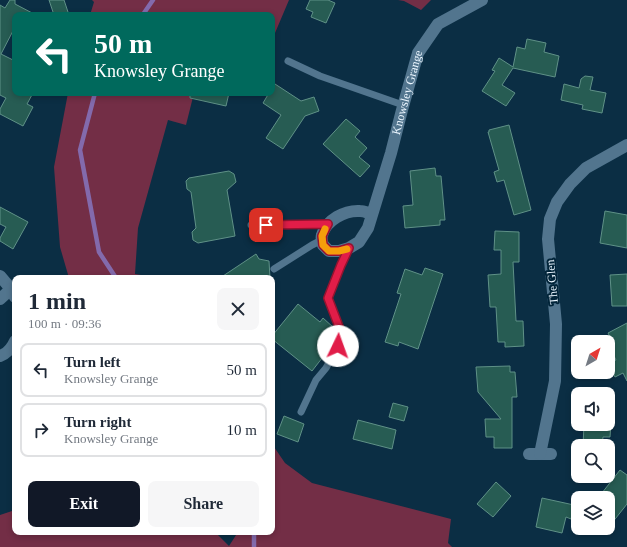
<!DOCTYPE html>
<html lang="en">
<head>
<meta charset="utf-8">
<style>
  body { margin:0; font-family:Georgia,serif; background:#f6f6f7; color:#1f2937; height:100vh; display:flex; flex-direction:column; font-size:15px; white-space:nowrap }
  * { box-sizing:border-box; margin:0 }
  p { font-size:13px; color:#747a83 }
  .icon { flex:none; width:22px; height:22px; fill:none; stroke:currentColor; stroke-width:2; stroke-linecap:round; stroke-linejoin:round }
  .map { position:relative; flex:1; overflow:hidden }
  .details { position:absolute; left:12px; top:275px; width:263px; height:260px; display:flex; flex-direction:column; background:#fff; border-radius:8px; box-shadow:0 2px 6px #0003 }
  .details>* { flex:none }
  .top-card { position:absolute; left:12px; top:12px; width:263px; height:84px; border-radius:8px; box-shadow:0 2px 6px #0003; background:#00695c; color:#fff; overflow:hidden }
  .needle { width:26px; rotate:39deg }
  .buttons { position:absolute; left:571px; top:335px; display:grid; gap:8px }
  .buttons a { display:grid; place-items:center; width:44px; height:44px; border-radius:8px; background:#fff; box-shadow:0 2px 6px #0003; font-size:20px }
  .pin { position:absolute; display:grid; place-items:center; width:34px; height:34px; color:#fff; margin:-17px; border-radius:8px; box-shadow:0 2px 6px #0006 }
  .me { position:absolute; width:44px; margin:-22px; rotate:3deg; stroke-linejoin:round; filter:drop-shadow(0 0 3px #0008) }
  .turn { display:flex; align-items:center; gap:14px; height:84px; padding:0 16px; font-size:18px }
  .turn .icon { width:52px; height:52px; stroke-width:2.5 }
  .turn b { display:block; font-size:28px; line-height:34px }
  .round { display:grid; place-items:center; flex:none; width:42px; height:42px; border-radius:8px; background:#f6f6f7 }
  .overview { display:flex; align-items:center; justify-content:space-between; height:68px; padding:0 16px }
  h1 { font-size:24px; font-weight:600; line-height:30px }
  .cta { display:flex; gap:8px; margin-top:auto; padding:8px 16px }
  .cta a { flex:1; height:46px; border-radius:8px; background:#111827; color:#fff; font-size:16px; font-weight:600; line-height:46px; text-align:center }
  .cta a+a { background:#f6f6f7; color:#1f2937 }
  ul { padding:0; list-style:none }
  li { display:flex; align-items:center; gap:12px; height:54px; margin:0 8px 6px; padding:0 8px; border:2px solid #e0e1e3; border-radius:8px }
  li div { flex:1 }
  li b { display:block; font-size:15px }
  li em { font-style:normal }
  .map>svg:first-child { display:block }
  .green { fill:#732e46 }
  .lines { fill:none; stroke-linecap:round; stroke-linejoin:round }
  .stream { stroke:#836aac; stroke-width:4.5 }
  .building { fill:#275c53; stroke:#5f9187 }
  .lane { stroke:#52758e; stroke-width:7 }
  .street { stroke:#52758e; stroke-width:12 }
  .route-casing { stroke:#92132f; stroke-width:10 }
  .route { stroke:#e11d48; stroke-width:7 }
  .slow { stroke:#f59e0b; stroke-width:7 }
  .labels { text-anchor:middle; stroke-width:4; stroke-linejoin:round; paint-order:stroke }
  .street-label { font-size:12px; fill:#ebf6ff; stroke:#012439 }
</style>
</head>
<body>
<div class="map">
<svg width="627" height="547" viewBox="0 0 627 547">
  <rect width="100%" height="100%" fill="#0b2e44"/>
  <g class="green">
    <path d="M 92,0 L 289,0 L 275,33 L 272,38 L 272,15 L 90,15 L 94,2 Z"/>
    <path d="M 398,0 L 431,0 L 421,10 L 404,1 Z"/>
    <path d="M 68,93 L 194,93 L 186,125 L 168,120 L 138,228 L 135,274 L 159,278 L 69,278 L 60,247 L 54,167 Z"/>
    <path d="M 272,444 L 285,463 L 312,483 L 451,519 L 448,543 L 452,547 L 0,547 L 0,515 L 15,510 L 15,532 L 207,532 L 217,534 L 229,546 L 238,532 L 272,532 Z"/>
  </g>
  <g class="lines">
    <g class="stream">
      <path d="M 144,15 L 144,13 L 153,0"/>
      <path d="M 95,93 L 80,150 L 99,252 L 116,278"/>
      <path d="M 254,532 L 254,547"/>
    </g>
  </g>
  <g class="building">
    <path d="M 10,0 L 15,0 L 15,4 L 36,15 L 15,15 L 15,27 L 1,54 L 15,61 L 15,93 L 33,93 L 27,104 L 33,107 L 23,126 L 0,114 L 0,109 L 6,98 L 0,95 L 0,5 L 5,8 Z"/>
    <path d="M 49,0 L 64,0 L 69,15 L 54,15 Z"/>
    <path d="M 310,0 L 328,0 L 335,3 L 326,23 L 311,17 L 313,12 L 306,9 Z"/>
    <path d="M 527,39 L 546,43 L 544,52 L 559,56 L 555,77 L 513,68 L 502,85 L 515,93 L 506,106 L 482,91 L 495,71 L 492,70 L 499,58 L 513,67 L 517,47 L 525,49 Z"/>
    <path d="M 585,76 L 593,77 L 590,90 L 606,93 L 602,113 L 582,109 L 583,105 L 561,100 L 564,84 L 579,88 L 581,79 Z"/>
    <path d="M 275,84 L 301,101 L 314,97 L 319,111 L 305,116 L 283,149 L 266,138 L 281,115 L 263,103 L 269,93 L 272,93 L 272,88 Z"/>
    <path d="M 190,93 L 229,93 L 226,106 L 190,98 Z"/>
    <path d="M 346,119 L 360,131 L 355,137 L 367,148 L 359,157 L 370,166 L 360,177 L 323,144 Z"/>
    <path d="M 509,125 L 531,210 L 514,215 L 504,180 L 497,182 L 494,172 L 499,170 L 488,132 L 489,132 L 489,130 Z"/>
    <path d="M 435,168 L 436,176 L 441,176 L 445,220 L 440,220 L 440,225 L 405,228 L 403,206 L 413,205 L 410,171 Z"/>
    <path d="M 229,171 L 234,174 L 236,182 L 227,190 L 235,236 L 198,243 L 193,240 L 192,232 L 196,228 L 191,192 L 187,189 L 186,181 L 189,178 Z"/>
    <path d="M 0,207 L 28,222 L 13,249 L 0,241 L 0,238 L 6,227 L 0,224 Z"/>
    <path d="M 605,211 L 627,215 L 627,248 L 600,243 Z"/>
    <path d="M 495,231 L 519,232 L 519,262 L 513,262 L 516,321 L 523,321 L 524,346 L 505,347 L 505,342 L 498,342 L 496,307 L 490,307 L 488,275 L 501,274 L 501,250 L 494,250 Z"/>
    <path d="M 256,254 L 259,259 L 269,261 L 270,278 L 220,278 Z"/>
    <path d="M 425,268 L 443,274 L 418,349 L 399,342 L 398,346 L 385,342 L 401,294 L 397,293 L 405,269 L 422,275 Z"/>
    <path d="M 627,274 L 627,306 L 612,306 L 610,275 Z"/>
    <path d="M 298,304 L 320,322 L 323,318 L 334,328 L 331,332 L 335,335 L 333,344 L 312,371 L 272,339 L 272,336 Z"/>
    <path d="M 627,323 L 627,381 L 623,373 L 615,377 L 608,364 L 616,360 L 608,344 L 608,342 L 607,342 L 605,339 L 610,337 L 608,333 Z"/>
    <path d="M 510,366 L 510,372 L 515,372 L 517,397 L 512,397 L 512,448 L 494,448 L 494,437 L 486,437 L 485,419 L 501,419 L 478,392 L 476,367 Z"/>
    <path d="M 393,403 L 408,407 L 404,421 L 389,417 Z"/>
    <path d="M 284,416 L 304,424 L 298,442 L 277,434 Z"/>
    <path d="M 358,420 L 396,430 L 392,449 L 353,439 Z"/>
    <path d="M 584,424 L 611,424 L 610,437 L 603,437 L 602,446 L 583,446 Z"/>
    <path d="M 620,470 L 627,475 L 627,504 L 608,528 L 608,498 L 598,498 Z"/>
    <path d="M 496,482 L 511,496 L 493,517 L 477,504 Z"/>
    <path d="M 542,498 L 574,505 L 571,519 L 566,517 L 562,533 L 536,527 Z"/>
  </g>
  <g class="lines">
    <g class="lane">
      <path d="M 288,61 L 320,76 L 403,105"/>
      <path d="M 251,225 L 328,224"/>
      <path d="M 274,269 L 312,245 L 322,240"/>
      <path d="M 301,412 L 316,380 L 326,368 L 338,346 L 340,339 L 341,332 L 328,298 L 341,265 L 349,248"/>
    </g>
    <g class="street">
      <path id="s1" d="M 372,214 C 368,213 364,211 360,211 C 345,210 326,220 322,235 C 321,238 322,242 323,245 L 329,251 L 339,251 L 349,248 L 359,242 L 368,228 L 391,153 L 402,110 L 418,53 L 438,24 L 482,0"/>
      <path d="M 0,276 L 11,289 L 15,297"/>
      <path d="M 0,299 L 11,289"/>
      <path d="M 0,356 C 6,354 12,348 15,341"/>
      <path d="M 529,454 L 551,454"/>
      <path d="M 540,454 L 555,381 L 556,324 L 548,239 L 550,219 L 557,202 L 570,184 L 586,168 L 627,145"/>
    </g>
  </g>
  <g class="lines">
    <g class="route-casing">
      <path id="route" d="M 266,225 L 328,224 L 322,236 L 323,245 L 329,251 L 339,251 L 349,248 L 341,265 L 328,298 L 341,332 L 338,346"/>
    </g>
    <use href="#route" class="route"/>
    <path class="slow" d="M 325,229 L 322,236 L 323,245 L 329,251 L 339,251 L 347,249"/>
  </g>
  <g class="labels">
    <g class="street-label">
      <text dy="4" stroke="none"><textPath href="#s1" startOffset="269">Knowsley Grange</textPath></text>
      <text transform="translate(552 282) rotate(-95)" y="4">The Glen</text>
    </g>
  </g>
</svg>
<div class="buttons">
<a><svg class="needle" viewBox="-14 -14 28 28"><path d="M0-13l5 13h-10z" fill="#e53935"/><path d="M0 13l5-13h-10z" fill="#747a83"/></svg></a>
<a><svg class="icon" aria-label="sound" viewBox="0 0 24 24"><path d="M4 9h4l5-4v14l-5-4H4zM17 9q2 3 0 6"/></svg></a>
<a><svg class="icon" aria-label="search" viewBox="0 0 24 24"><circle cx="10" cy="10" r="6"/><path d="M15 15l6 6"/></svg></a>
<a><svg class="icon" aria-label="layers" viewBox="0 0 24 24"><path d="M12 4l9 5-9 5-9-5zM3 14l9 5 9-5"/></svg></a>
</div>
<div class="pin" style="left:266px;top:225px;background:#d93025"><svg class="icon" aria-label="arrive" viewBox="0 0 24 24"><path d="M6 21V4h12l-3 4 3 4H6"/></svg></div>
<svg class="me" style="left:338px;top:346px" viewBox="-20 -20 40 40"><circle r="19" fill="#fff"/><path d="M0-13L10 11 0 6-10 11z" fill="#e11d48"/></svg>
<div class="top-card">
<div class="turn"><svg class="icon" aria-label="left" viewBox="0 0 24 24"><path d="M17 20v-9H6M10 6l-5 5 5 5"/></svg><div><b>50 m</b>Knowsley Grange</div></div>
</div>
<section class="details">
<div class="overview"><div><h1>1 min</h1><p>100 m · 09:36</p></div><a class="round"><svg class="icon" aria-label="close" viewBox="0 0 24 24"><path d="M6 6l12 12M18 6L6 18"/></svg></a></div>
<ul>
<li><svg class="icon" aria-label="left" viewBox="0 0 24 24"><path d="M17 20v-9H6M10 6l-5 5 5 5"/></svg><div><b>Turn left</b><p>Knowsley Grange</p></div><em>50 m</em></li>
<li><svg class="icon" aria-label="right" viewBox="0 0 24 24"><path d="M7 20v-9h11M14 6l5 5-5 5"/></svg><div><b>Turn right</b><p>Knowsley Grange</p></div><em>10 m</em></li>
</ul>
<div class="cta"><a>Exit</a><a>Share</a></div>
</section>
</div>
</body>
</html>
